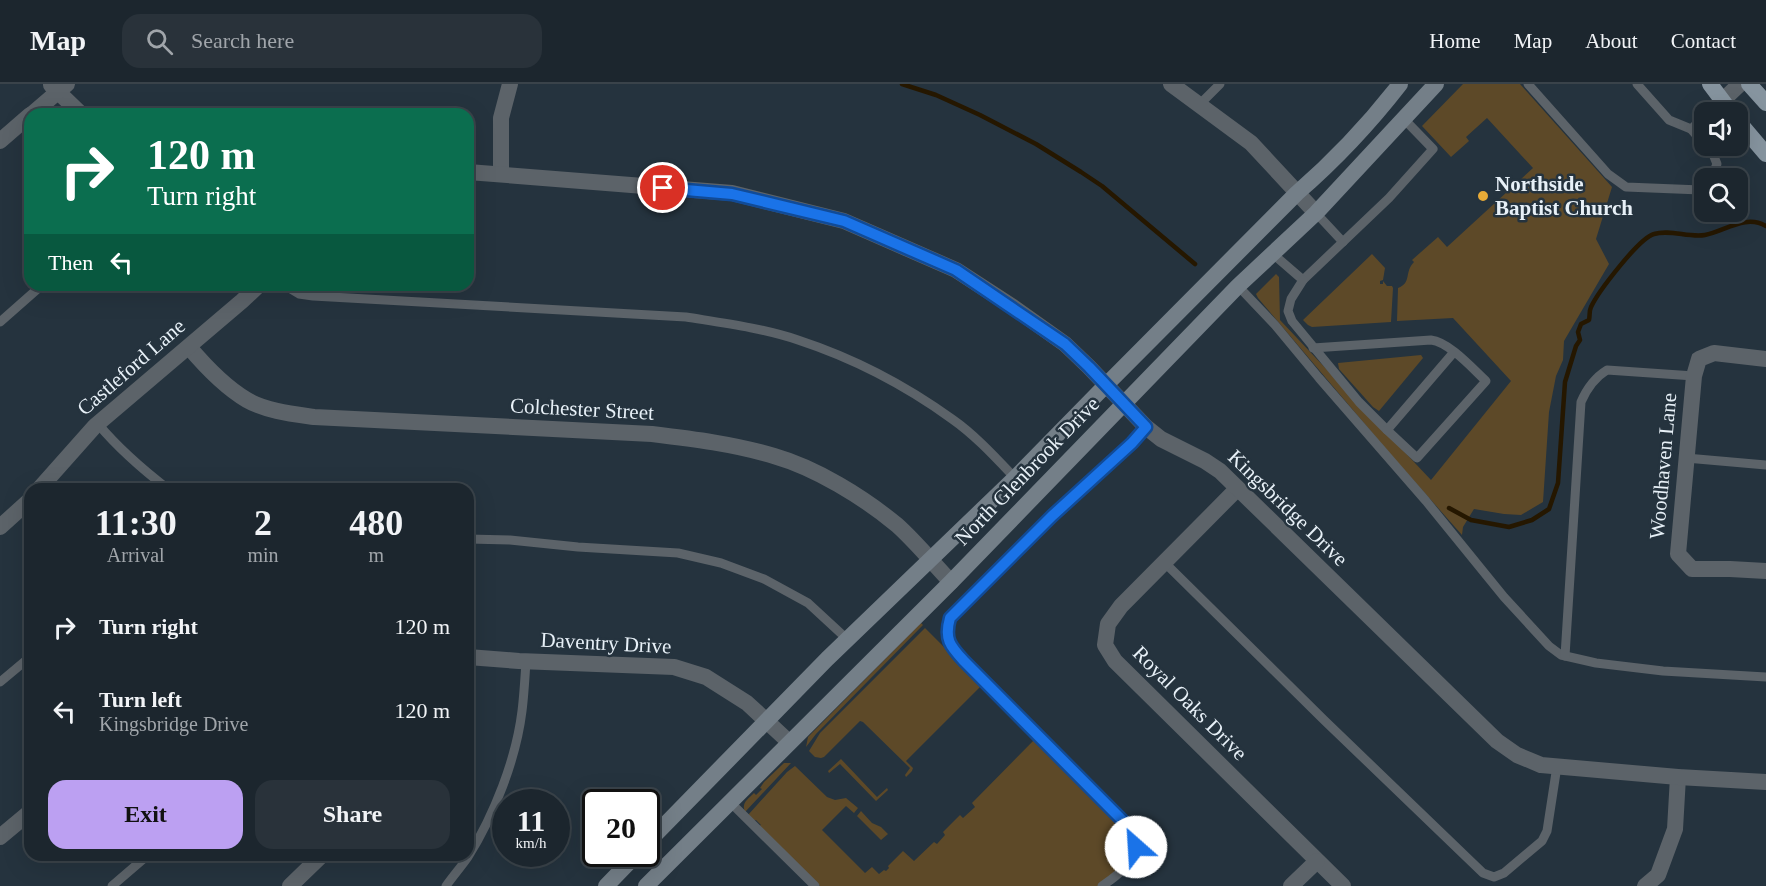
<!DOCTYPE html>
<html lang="en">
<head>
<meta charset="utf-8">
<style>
  body { margin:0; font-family:Georgia,serif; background:#29323a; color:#f1f3f6; height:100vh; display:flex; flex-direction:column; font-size:22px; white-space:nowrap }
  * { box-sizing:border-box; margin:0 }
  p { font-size:20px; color:#a0a5aa }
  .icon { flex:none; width:33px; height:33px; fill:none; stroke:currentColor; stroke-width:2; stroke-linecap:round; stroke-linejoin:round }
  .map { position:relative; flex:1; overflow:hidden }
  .panel { position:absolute; left:24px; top:399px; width:450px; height:378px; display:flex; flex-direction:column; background:#1c262e; border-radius:18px; box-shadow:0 6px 24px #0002,0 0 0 2px #3a434a }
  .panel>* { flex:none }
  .top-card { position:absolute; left:24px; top:24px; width:450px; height:183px; border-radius:18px; box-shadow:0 6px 24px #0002,0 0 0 2px #3a434a; background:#0b6e4f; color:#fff; overflow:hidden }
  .tools { position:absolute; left:1694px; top:18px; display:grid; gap:12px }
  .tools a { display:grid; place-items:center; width:54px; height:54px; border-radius:12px; background:#1c262e; box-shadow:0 6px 24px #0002,0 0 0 2px #3a434a; font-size:30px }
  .speed { position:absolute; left:492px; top:705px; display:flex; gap:12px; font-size:30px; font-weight:700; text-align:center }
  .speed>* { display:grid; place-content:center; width:78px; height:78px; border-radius:50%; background:#1c262e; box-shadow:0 6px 24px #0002,0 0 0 2px #3a434a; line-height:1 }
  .speed small { font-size:15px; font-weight:400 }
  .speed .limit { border:3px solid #111; border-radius:9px; background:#fff; color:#111 }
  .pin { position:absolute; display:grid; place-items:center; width:51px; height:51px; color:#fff; margin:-26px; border:3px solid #fff; border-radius:50%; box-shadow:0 2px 6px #0007 }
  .me { position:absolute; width:66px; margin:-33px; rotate:334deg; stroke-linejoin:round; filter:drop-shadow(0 0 4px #0008) }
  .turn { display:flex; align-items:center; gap:21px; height:126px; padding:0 24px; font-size:27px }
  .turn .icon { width:78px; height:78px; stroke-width:2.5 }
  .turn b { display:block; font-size:42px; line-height:51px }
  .then { display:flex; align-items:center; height:57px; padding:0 24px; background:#0003; gap:12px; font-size:22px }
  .eta { display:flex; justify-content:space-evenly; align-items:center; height:102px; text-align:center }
  .eta b { font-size:36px; font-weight:700; line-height:42px }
  .cta { display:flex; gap:12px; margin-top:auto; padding:12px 24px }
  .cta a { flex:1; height:69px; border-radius:18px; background:#bca0f2; color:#111; font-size:24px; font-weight:700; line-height:69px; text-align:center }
  .cta a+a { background:#29323a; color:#f1f3f6 }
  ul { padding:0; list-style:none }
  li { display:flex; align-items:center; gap:18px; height:84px; padding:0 24px }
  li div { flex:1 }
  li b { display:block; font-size:22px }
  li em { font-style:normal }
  header { display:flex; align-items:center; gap:36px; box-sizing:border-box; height:84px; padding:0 30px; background:#1c262e; border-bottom:2px solid #3a434a }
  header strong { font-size:28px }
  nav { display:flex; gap:33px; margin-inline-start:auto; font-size:21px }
  .search { width:420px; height:54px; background:#29323a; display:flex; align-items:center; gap:15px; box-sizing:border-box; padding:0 21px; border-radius:18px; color:#a0a5aa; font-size:22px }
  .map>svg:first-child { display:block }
  .green { fill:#5d4928 }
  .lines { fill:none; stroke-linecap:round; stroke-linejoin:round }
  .stream { stroke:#251700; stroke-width:4.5 }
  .service { stroke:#5c6369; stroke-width:9 }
  .minor { stroke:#5c6369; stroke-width:16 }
  .tertiary { stroke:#5c6369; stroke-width:16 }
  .secondary { stroke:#747f88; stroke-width:16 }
  .primary { stroke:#86949f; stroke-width:16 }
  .route-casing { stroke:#114b97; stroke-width:15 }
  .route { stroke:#1a73e8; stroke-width:10 }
  .poi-dot { fill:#e8ab37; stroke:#25333e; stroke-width:2 }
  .labels { text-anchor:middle; stroke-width:5; stroke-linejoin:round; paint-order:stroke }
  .poi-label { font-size:21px; font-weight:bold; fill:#e7f0f7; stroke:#25333e; text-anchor:start }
  .street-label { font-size:21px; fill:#e7f0f7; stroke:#25333e }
</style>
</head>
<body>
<header>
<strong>Map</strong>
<div class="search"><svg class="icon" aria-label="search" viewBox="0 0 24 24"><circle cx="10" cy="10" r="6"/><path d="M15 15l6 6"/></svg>Search here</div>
<nav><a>Home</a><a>Map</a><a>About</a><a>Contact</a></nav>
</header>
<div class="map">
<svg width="1766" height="802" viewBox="0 0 1766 802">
  <rect width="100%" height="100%" fill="#25333e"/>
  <g class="green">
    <path d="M 1463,0 L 1520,0 L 1612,103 L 1596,155 L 1609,180 L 1564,257 L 1563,276 L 1556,292 L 1549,328 L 1543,418 L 1521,431 L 1504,430 L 1474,425 L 1463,443 L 1462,451 L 1392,372 L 1258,214 L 1256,210 L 1276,190 L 1279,193 L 1280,236 L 1431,396 L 1511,297 L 1453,234 L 1397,237 L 1398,204 C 1412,199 1404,188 1414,178 L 1412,176 L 1438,153 L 1447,163 L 1533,84 L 1487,34 L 1466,53 L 1469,57 L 1451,73 L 1422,42 Z"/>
    <path d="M 1372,170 L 1385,184 L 1383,196 L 1380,197 L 1380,200 L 1383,200 L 1383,197 L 1387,202 L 1392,202 L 1393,204 L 1391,238 L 1312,243 L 1308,241 L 1303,236 Z"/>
    <path d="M 1421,271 L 1423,274 L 1379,327 L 1373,323 L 1339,285 L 1338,279 Z"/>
    <path d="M 921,539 L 923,541 L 816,650 L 806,663 L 808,653 Z"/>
    <path d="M 925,544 L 982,601 L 906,677 L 913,684 L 912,687 L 906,693 L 905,691 L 910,684 L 863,638 L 860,637 L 824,673 L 821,674 L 815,673 L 809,667 L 820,649 Z"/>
    <path d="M 1036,654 L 1129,749 C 1136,777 1117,786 1098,802 L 820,802 L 759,742 L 761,741 L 756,736 L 754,737 L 748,731 L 787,688 L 795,682 L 827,713 L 835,716 L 846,714 L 858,724 L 854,729 L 846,722 L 822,746 L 865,789 L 872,783 L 879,790 L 884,786 L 886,787 L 889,784 L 888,782 L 903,767 L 914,777 L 934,758 L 937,760 L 945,751 L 943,748 L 960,731 L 963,734 L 975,723 L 972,719 Z"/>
    <path d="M 841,675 L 877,713 L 887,704 L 888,706 L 876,717 L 840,680 L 829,689 L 828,687 Z"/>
    <path d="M 784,679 L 791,679 L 745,728 C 741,719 748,715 754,709 L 756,711 L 762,705 L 760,704 L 764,698 Z"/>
    <path d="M 861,727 L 872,739 L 881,743 L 888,750 L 881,756 L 857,732 Z"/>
  </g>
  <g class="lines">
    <g class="stream">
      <path d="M 902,0 L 936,11 L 980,31 L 1036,60 L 1081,88 L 1102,102 L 1195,180"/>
      <path d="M 1449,424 L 1471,436 L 1509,443 L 1532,436 L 1549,425 L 1558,399 L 1565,298 L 1576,262 L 1580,256 L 1578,248 L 1581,240 L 1589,236 C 1590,232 1589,227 1591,223 C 1598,208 1639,154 1654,150 C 1670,145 1689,154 1705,151 C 1725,147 1746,130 1766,142"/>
    </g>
    <g class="service">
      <path d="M 1528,0 L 1608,90 L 1626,103 L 1701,106 L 1704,103"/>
      <path d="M 1637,0 L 1669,36 L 1691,45 L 1704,33"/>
      <path d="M 1199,21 L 1220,0"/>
      <path d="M 1710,28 L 1722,17"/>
      <path d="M 1691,45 L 1704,60"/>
      <path d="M 1705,62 L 1713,70 L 1717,80 L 1711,94"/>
      <path d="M 1316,129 L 1343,158"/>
      <path d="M 1273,170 L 1303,196 L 1389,114 L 1433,65 L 1403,34"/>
      <path d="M 1303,196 L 1291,215 L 1288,227 L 1292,237 L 1359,318 L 1387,346"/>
      <path d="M 284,201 L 299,210 L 313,212 L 686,233 C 723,239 762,244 798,256 C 853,274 905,301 952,335 C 975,351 996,374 1015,394"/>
      <path d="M 1238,202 L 1275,241 L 1319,294 L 1426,417 L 1504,513 L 1549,562 L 1561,571 L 1596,579 L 1663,587 L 1766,593"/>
      <path d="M 0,238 L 42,201"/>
      <path d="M 1313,264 L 1431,256 C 1449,258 1472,284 1486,297 L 1417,374 L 1387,346 L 1454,268"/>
      <path d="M 98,340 C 119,365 142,385 168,405"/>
      <path d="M 1686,374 L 1766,381"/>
      <path d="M 468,455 L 510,456 L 578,463 L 678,469 L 721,479 L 764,495 L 808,519 L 847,555"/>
      <path d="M 1164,478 L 1324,636 L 1483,789 L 1494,793 L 1504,789 L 1542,757 L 1547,747 L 1557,682"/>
      <path d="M 1565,572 L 1581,318 C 1587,304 1594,294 1607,286 L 1694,292"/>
      <path d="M 0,598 L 30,573"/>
      <path d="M 730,718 L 815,802"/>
      <path d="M 112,802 L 148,771"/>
      <path d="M 446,802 C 453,792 461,783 468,773 C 494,731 516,676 522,627 C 524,611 525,594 526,577"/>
      <path d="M 1102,802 C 1123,788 1142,773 1132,746 L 954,567 C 947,554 946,548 950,534 L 1052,432 L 1132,359 L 1146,343"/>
    </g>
    <g class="minor">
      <path d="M 1171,0 L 1251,59 L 1316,129"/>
      <path d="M 1722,17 L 1740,0"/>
      <path d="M 501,90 L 501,34 L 510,0"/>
      <path d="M 189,263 C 205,282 225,303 247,316 C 266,327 293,330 314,333 L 652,350 C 693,355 734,360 774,372 C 816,384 863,413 897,441 C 916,458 933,479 951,498"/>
      <path d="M 1766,275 L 1714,269 L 1699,275 L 1694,292 L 1678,470 L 1692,485 L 1730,485 L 1766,487"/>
      <path d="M 39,405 L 95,342 L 242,217 L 259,201"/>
      <path d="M 1237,405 L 1121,522 L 1108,540 L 1105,561 L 1115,577 L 1343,802"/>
      <path d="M 0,443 L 30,416"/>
      <path d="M 468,573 L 519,577 L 674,583 L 706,593 L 747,619 L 789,658"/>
      <path d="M 0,753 L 30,728"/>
      <path d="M 290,802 L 322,771"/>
      <path d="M 1291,802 L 1317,777"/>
      <path d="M 1645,802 L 1658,791 L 1675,745 L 1678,693"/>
    </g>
    <g class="tertiary">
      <path d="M 51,1 L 81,30"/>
      <path d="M 32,30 L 67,0"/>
      <path d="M 0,57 L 30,31"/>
      <path d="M 468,88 L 732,109 L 844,137 L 956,186 L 1013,223 L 1065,260 L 1089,283 L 1146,343 L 1161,355 L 1205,377 L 1220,387 L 1497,657 L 1517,671 L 1541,681 L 1678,693 L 1766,698"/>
    </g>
    <g class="secondary">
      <path d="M 646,760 L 827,575 L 1015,394 L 1106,301 L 1297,109 C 1335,76 1369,40 1400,0"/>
      <path d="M 606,802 L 637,770"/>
      <path d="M 646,802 L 951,498 L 1238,202 L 1316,129 L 1436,0"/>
    </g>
    <g class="primary">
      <path d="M 1710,0 L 1731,28"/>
      <path d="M 1749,0 L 1766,19"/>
      <path d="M 1737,36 L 1766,70"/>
    </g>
  </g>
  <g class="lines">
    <g class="route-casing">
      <path id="route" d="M 663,104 L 732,110 L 844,137 L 956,186 L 1065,260 L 1089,283 L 1146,343 L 1132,359 L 1052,432 L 950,534 C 944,555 950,562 964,577 L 1132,746 L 1135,754 L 1136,763"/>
    </g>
    <use href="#route" class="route"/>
  </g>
  <circle class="poi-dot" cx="1483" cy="112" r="6"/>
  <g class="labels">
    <g class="poi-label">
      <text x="1495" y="107">Northside<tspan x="1495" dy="24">Baptist Church</tspan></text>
    </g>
    <g class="street-label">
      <text transform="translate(131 283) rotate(-41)" y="7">Castleford Lane</text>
      <text transform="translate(582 325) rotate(3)" y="7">Colchester Street</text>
      <text transform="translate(1663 382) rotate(-85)" y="7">Woodhaven Lane</text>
      <text transform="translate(1027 387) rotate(-46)" y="7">North Glenbrook Drive</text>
      <text transform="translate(1288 424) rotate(44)" y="7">Kingsbridge Drive</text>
      <text transform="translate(606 559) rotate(3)" y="7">Daventry Drive</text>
      <text transform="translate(1190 619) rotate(45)" y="7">Royal Oaks Drive</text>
    </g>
  </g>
</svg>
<div class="tools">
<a><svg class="icon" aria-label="sound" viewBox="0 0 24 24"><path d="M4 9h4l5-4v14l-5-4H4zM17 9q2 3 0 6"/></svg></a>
<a><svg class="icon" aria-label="search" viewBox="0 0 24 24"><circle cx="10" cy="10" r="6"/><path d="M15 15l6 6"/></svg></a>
</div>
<div class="speed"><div>11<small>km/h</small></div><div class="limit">20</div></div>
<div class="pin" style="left:663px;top:104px;background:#d93025"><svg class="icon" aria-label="arrive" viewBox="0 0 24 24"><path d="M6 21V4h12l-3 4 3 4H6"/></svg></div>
<svg class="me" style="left:1136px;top:763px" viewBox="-20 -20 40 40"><circle r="19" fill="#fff"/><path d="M0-13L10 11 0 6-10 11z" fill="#1a73e8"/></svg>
<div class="top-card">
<div class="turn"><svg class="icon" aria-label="right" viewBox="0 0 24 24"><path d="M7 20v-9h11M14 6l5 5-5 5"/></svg><div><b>120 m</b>Turn right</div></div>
<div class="then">Then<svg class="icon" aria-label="left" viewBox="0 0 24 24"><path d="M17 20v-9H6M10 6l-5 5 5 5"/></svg></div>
</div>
<section class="panel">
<div class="eta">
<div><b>11:30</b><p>Arrival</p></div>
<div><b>2</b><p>min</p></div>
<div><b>480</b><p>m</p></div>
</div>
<ul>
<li><svg class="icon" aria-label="right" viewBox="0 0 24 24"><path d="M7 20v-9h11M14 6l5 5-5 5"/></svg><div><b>Turn right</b></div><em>120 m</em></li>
<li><svg class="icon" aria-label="left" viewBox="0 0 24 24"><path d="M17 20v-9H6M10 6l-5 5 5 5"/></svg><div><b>Turn left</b><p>Kingsbridge Drive</p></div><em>120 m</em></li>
</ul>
<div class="cta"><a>Exit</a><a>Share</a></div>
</section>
</div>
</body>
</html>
